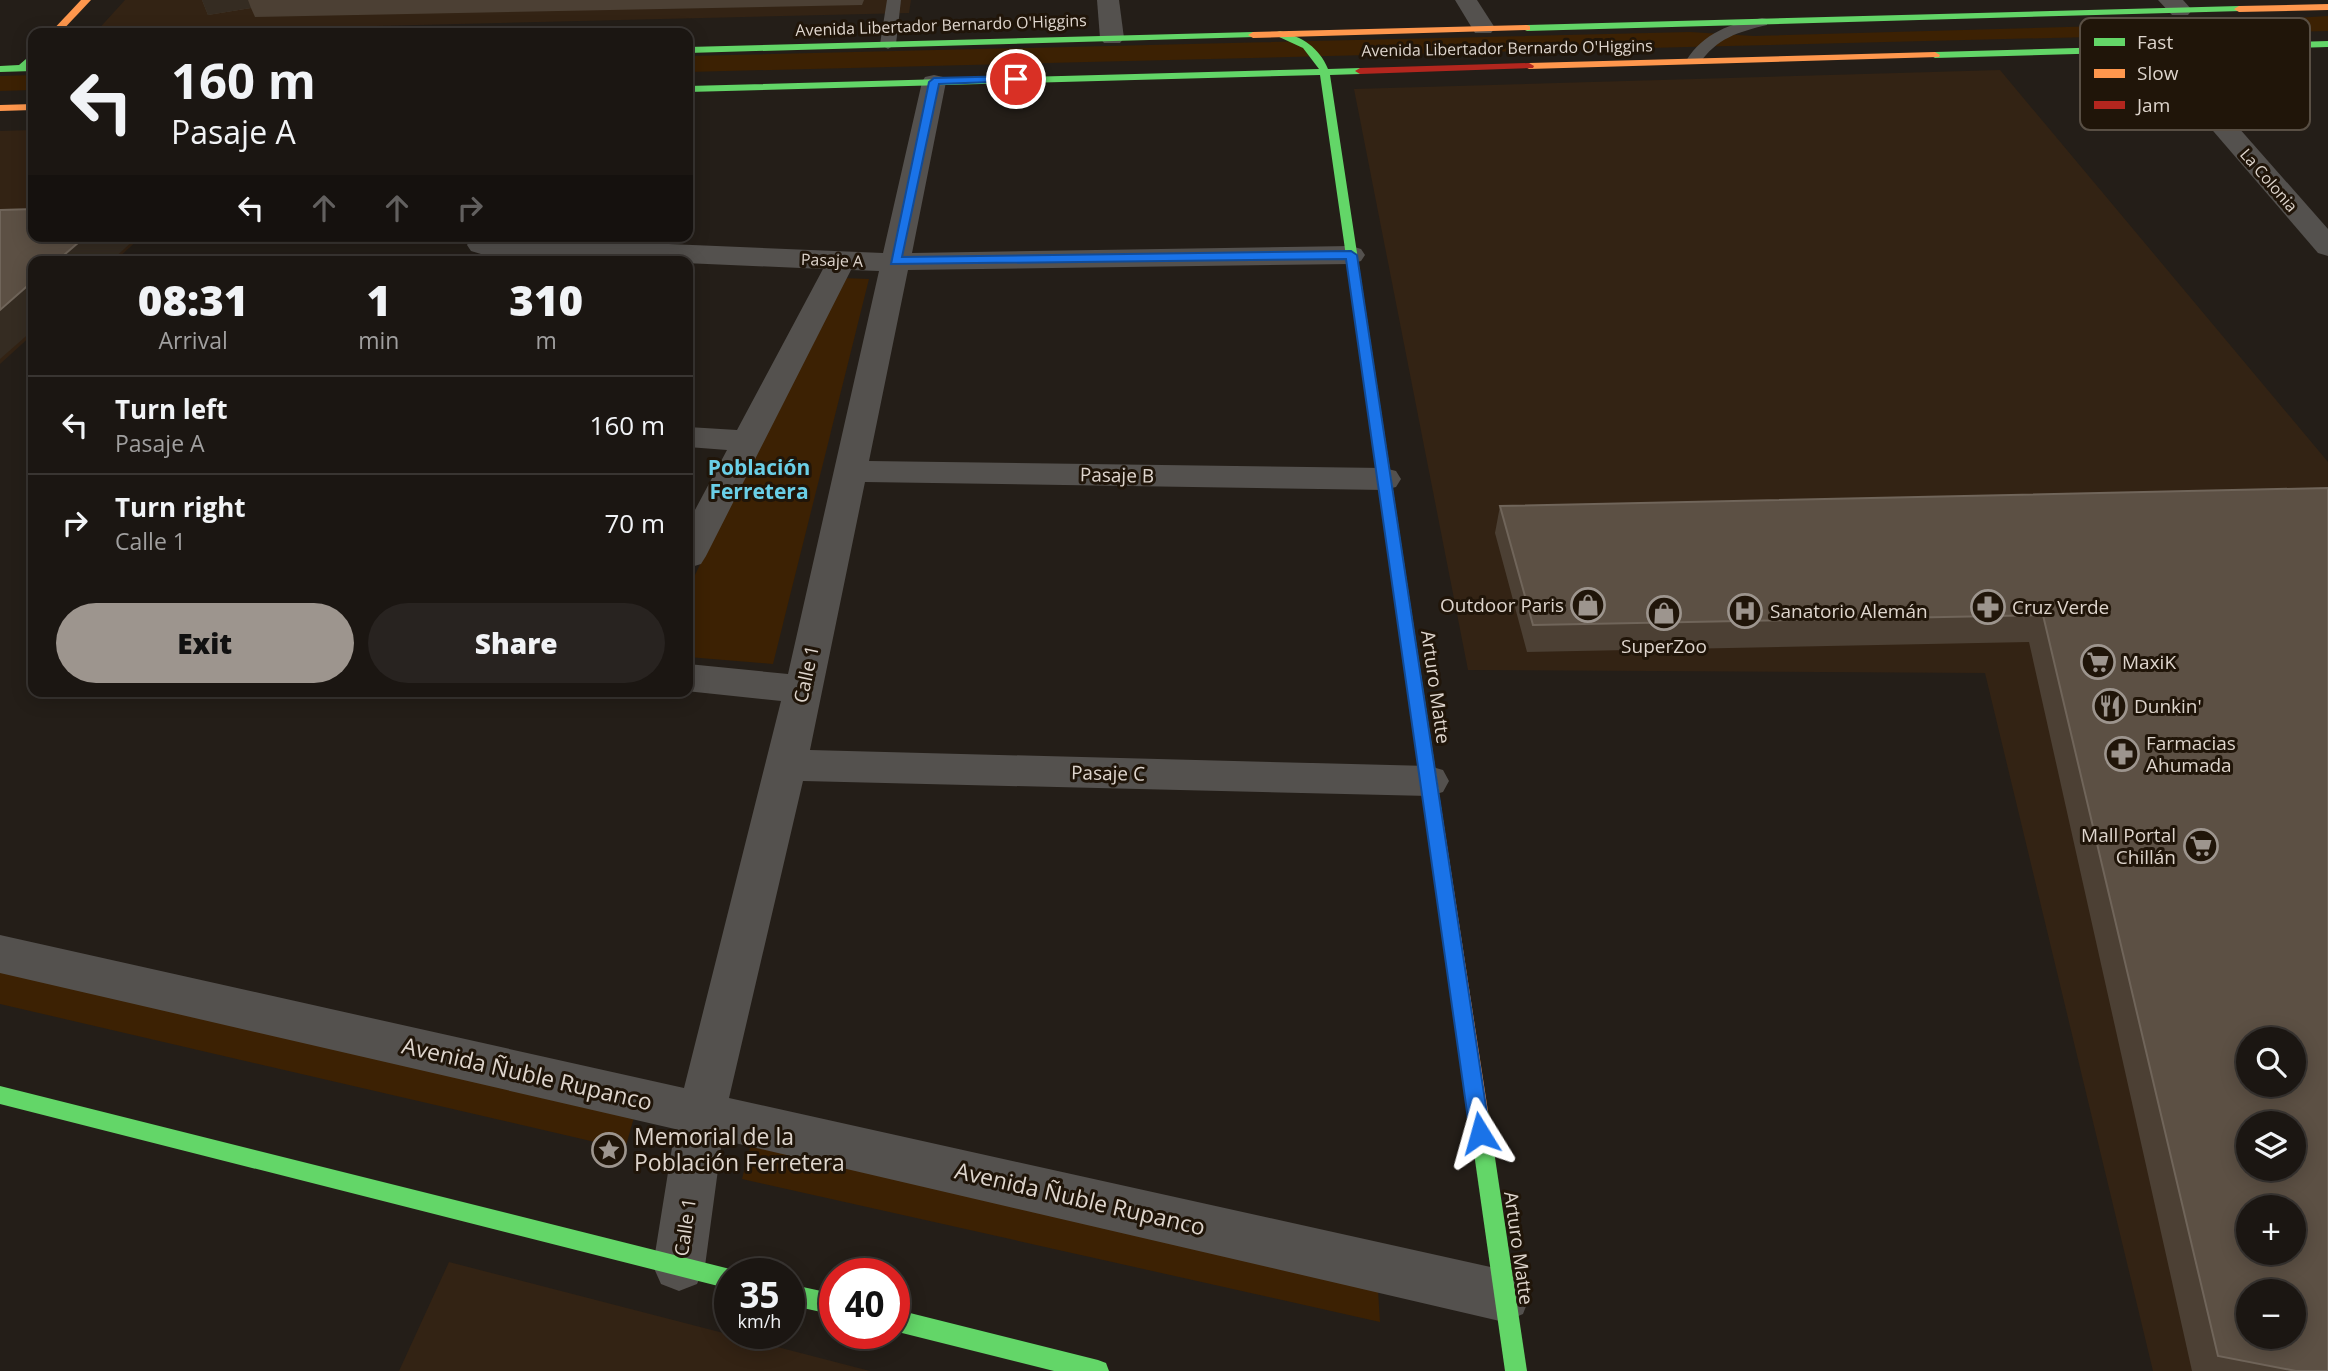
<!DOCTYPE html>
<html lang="en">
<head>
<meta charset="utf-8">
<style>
  body { margin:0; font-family:"Open Sans",sans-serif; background:#282320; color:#f1f3f6; height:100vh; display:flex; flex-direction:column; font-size:26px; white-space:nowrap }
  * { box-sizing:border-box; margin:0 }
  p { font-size:23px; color:#a09f9f }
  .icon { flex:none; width:38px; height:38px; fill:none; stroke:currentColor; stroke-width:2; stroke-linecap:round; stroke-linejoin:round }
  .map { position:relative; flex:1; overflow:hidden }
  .sheet { position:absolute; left:28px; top:256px; width:665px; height:441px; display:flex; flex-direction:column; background:#1b1612; border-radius:14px; box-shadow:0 4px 18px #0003,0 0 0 2px #393532 }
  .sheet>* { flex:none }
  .banner { position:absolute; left:28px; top:28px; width:665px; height:214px; border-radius:14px; box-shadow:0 4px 18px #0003,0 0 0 2px #393532; background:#1b1612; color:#f1f3f6; overflow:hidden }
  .controls { position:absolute; left:2236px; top:1027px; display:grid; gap:14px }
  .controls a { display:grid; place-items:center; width:70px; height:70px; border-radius:50%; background:#1b1612; box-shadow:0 4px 18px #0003,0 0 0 2px #393532; font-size:35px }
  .speed { position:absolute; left:714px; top:1258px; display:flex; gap:14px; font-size:35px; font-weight:700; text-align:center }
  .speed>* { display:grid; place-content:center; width:91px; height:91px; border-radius:50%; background:#1b1612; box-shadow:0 4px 18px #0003,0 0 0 2px #393532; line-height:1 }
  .speed small { font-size:18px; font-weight:400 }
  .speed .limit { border:10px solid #d22; background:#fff; color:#111 }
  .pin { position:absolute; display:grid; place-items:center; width:60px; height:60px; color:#fff; margin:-30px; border:4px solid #fff; border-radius:50%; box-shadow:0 2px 7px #0007 }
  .me { position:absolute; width:77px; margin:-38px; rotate:352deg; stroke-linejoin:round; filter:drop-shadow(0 0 5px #0008) }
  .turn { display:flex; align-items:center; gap:24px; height:147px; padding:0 28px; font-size:32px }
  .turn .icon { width:91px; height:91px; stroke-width:2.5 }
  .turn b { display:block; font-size:49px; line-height:60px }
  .lanes { display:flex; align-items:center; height:66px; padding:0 28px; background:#0003; justify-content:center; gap:35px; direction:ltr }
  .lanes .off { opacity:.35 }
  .eta { display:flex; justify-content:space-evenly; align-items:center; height:119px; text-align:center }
  .eta b { font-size:42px; font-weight:800; line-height:49px }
  .cta { display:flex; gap:14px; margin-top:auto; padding:14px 28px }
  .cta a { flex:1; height:80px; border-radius:42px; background:#9d958e; color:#111; font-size:28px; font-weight:800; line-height:80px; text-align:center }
  .cta a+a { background:#282320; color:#f1f3f6 }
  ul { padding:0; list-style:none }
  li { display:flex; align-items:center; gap:21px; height:98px; padding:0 28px; border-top:2px solid #393532 }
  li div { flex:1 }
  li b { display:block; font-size:26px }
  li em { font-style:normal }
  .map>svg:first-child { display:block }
  .built { fill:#332314; fill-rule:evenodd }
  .green { fill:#3c2103 }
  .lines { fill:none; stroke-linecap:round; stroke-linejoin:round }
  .lane { fill:#54514e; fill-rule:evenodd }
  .street { fill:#54514e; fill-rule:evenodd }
  .fast { fill:#63d668; fill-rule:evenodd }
  .slow { fill:#ff974d; fill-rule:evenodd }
  .jam { fill:#b3261e; fill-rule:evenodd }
  .wall { fill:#4c4034 }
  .shaded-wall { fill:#352c22 }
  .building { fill:#5c5044; stroke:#70655a; stroke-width:2; fill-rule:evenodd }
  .route { fill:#1a73e8; stroke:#114b97; stroke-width:2 }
  .labels { text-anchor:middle; stroke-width:6; stroke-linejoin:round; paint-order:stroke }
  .far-street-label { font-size:16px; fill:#ded5cd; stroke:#201509 }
  .street-label { font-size:19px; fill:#ded5cd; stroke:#201509 }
  .poi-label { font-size:19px; fill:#ded5cd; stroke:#201509; text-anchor:start }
  .neighbourhood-label { font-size:21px; font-weight:bold; fill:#6acfe7; stroke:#201509 }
  .near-street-label { font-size:23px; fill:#ded5cd; stroke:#201509 }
  .near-poi-label { font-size:23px; fill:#ded5cd; stroke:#201509; text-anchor:start }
  .key { fill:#201509; stroke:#594f44; stroke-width:2 }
  .key-label { font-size:19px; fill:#ded5cd }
</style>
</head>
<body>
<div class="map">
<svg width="2328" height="1371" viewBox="0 0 2328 1371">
  <rect width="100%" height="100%" fill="#241e18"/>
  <g class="built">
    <path d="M 125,0 L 911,0 L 909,13 L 95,33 Z"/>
    <path d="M 2000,70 L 2328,462 L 2328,1371 L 2153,1371 L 1985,673 L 1468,670 L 1354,89 ZM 2249,1040 L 2294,1040 L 2294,1085 L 2249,1085 ZM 2249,1124 L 2294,1124 L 2294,1169 L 2249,1169 ZM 2249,1208 L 2294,1208 L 2294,1253 L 2249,1253 ZM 2249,1292 L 2294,1292 L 2294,1337 L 2249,1337 Z"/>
    <path d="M 33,130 L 33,236 L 142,236 L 115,261 L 33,261 L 33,334 L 0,364 L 0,131 Z"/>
    <path d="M 449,1262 L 870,1371 L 399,1371 Z"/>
  </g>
  <g class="green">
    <path d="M 2328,16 L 2328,31 L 688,72 L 688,56 L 1690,32 L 1754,36 L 2207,23 Z"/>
    <path d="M 33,75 L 33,90 L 0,91 L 0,76 Z"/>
    <path d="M 842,278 L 869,279 L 773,664 L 688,657 L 688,589 Z"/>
    <path d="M 0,952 L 641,1093 L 625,1149 L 0,1004 Z"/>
    <path d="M 757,1120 L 1376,1258 L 1380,1322 L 742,1179 Z"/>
  </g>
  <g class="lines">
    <g class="lane">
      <path d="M 887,0 L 901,0 L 896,44 L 888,49 L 880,44 Z"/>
      <path d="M 1762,18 L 1767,19 L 1767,25 C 1738,32 1717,38 1699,64 L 1689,64 L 1686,61 C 1704,32 1730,24 1762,18 Z"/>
    </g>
    <g class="street">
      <path d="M 1097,0 L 1119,0 L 1124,38 L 1120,43 L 1104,43 L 1100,38 Z"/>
      <path d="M 1455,0 L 1477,0 L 1495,28 L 1491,33 L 1475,33 Z"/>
      <path d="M 2158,0 L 2183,0 L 2192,10 L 2188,15 L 2172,15 Z"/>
      <path d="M 2155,41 L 2164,43 L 2328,229 L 2328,256 L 2318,253 L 2146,53 L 2143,48 L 2146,43 Z"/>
      <path d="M 934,75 L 943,77 L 946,82 L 912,253 L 1351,246 L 1361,249 L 1365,255 L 1361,261 L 1351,264 L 908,270 L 869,461 L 1384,468 L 1396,471 L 1401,479 L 1396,487 L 1384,490 L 865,482 L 810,750 L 1429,766 L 1443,770 L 1449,781 L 1443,792 L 1429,796 L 803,781 L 729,1098 L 1504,1270 L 1523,1278 L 1530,1296 L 1523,1314 L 1504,1322 L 722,1140 L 705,1266 L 697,1284 L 679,1291 L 661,1284 L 653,1266 L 675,1129 L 0,973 L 0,935 L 684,1088 L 781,701 L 686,691 L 688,664 L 788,674 L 879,271 L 851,270 L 706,556 L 701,564 L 688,568 L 688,523 L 727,450 L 688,447 L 688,427 L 737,430 L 823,269 L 481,254 L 471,251 L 467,245 L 471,239 L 481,236 L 883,253 L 922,82 L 925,77 Z"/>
    </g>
    <g class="fast">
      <path d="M 2239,6 L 2242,7 L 2242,11 L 1527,31 L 1522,28 L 1527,25 Z"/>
      <path d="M 1280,31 C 1302,37 1319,47 1328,69 L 1360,68 L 1365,71 L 1360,74 L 1330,75 L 1442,813 L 1440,818 L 1428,818 L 1426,813 L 1320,75 L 688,92 L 688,86 L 1319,69 L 1303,48 L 1277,36 L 1277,32 Z"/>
      <path d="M 1253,32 L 1258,35 L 1256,37 L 688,53 L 688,47 Z"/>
      <path d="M 2328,41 L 2328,47 L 1935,58 L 1930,55 L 1935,52 Z"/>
      <path d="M 33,53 L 33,62 L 30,65 L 33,65 L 33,71 L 0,72 L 0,66 L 19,65 Z"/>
      <path d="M 0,1086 L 730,1269 L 738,1274 L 730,1274 L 730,1289 L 0,1104 Z"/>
      <path d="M 1478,1102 L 1485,1105 L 1488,1111 L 1527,1371 L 1505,1371 L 1468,1111 L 1471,1105 Z"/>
      <path d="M 789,1284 L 835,1294 L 835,1315 L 789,1305 Z"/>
      <path d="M 894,1309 L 1098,1360 L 1106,1363 L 1109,1371 L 1054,1371 L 894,1331 Z"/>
    </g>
    <g class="slow">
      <path d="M 81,0 L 91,0 L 60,33 L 50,33 Z"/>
      <path d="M 2328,4 L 2328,10 L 2239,12 L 2234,9 L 2239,6 Z"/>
      <path d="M 1527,25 L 1530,26 L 1530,30 L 1253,38 L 1248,35 L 1253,32 Z"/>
      <path d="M 1935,52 L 1940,55 L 1939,57 L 1529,69 L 1524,66 L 1529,63 Z"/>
      <path d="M 33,104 L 33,110 L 0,111 L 0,105 Z"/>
      <path d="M 1434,806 L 1440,808 L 1442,813 L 1488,1111 L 1485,1117 L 1478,1120 L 1471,1117 L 1468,1111 L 1426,813 L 1428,808 Z"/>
    </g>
    <path class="jam" d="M 1529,63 L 1534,66 L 1533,68 L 1360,74 L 1355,71 L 1360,68 Z"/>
  </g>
  <g class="wall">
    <path d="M 202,0 L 864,0 L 862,5 L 255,17 L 251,8 L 208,15 Z"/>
    <path d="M 2328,488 L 2328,1371 L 2192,1371 L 2029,642 L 1527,652 L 1495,533 L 1500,506 Z"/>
  </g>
  <g class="shaded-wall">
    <path d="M 202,0 L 248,0 L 251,8 L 208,15 Z"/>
    <path d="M 86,236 L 135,236 L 136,238 L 111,261 L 57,261 Z"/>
    <path d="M 33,281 L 33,330 L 0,359 L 0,310 Z"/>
  </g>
  <g class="building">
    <path d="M 33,209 L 33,236 L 86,236 L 57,261 L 33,261 L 33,281 L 0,310 L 0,210 Z"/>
    <path d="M 2328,488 L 2328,1371 L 2296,1371 L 2218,1356 L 2043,615 L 1533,625 L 1500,506 ZM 2249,1040 L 2294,1040 L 2294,1085 L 2249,1085 ZM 2249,1124 L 2294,1124 L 2294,1169 L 2249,1169 ZM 2249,1208 L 2294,1208 L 2294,1253 L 2249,1253 ZM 2249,1292 L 2294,1292 L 2294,1337 L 2249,1337 Z"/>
  </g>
  <path class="route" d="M 1016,76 L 1021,79 L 1019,81 L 939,84 L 902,257 L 1351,251 L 1357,255 L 1490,1133 L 1487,1140 L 1480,1142 L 1473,1140 L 1470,1133 L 1346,259 L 891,264 L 929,82 L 934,78 Z"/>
  <defs>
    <g id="shop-ring" transform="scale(1.75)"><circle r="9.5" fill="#201509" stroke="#9d958e" stroke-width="1.5"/><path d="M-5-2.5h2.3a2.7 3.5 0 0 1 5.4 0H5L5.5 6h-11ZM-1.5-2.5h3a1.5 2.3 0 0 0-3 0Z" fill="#9d958e"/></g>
    <g id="pharmacy-ring" transform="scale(1.75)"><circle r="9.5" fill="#201509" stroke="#9d958e" stroke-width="1.5"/><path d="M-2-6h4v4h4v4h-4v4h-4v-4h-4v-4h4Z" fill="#9d958e"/></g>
    <g id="hospital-ring" transform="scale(1.75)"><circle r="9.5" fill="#201509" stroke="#9d958e" stroke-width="1.5"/><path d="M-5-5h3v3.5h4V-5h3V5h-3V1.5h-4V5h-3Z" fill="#9d958e"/></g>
    <g id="supermarket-ring" transform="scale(1.75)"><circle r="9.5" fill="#201509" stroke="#9d958e" stroke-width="1.5"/><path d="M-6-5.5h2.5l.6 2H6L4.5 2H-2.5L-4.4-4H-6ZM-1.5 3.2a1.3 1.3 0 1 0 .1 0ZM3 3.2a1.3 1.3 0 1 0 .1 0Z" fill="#9d958e"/></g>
    <g id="restaurant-ring" transform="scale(1.75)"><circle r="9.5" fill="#201509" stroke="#9d958e" stroke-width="1.5"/><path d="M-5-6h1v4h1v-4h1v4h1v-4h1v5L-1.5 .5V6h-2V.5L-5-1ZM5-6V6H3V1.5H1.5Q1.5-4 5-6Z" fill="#9d958e"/></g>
    <g id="sight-ring" transform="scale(1.75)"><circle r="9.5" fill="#201509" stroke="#9d958e" stroke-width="1.5"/><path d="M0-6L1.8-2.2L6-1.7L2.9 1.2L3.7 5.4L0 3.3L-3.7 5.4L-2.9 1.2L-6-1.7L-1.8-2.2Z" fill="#9d958e"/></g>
  </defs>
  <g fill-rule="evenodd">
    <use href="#shop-ring" x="1588" y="605"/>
    <use href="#pharmacy-ring" x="1988" y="607"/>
    <use href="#hospital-ring" x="1745" y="611"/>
    <use href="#shop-ring" x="1664" y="613"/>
    <use href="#supermarket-ring" x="2098" y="662"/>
    <use href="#restaurant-ring" x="2110" y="706"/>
    <use href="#pharmacy-ring" x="2122" y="754"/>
    <use href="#supermarket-ring" x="2201" y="846"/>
    <use href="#sight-ring" x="609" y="1150"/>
  </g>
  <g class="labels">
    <g class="far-street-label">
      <text transform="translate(941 25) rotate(-2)" y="6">Avenida Libertador Bernardo O'Higgins</text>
      <text transform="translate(1507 48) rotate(-1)" y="6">Avenida Libertador Bernardo O'Higgins</text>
      <text transform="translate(2269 180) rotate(49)" y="6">La Colonia</text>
      <text transform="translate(832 260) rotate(2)" y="6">Pasaje A</text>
    </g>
    <g class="street-label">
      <text transform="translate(1117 475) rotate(1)" y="7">Pasaje B</text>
      <text transform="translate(806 674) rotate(-78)" y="7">Calle 1</text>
      <text transform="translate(1436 687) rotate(82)" y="7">Arturo Matte</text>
      <text transform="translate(1108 773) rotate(1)" y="7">Pasaje C</text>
      <text transform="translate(685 1227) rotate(-82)" y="7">Calle 1</text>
      <text transform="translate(1519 1248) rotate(82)" y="7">Arturo Matte</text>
    </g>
    <g class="poi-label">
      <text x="1564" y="612" text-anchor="end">Outdoor Paris</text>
      <text x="2012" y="614">Cruz Verde</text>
      <text x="1770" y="618">Sanatorio Alemán</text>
      <text x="1664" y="653" text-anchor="middle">SuperZoo</text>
      <text x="2122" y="669">MaxiK</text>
      <text x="2134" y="713">Dunkin'</text>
      <text x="2146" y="750">Farmacias<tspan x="2146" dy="22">Ahumada</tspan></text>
      <text x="2176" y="842" text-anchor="end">Mall Portal<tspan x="2176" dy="22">Chillán</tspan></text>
    </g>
    <g class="neighbourhood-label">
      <text x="759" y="475">Población<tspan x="759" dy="24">Ferretera</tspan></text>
    </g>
    <g class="near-street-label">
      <text transform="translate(527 1074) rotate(13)" y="8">Avenida Ñuble Rupanco</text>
      <text transform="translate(1080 1199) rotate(13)" y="8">Avenida Ñuble Rupanco</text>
    </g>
    <g class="near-poi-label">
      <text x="634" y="1145">Memorial de la<tspan x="634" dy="26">Población Ferretera</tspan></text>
    </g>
  </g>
  <rect x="2080" y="18" width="230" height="112" rx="10" class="key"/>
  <rect x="2094" y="38" width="31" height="8" fill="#63d668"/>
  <rect x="2094" y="69" width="31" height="9" fill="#ff974d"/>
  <rect x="2094" y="101" width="31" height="8" fill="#b3261e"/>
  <g class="key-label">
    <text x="2137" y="49">Fast</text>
    <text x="2137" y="80">Slow</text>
    <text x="2137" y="112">Jam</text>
  </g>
</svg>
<div class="controls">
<a><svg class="icon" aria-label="search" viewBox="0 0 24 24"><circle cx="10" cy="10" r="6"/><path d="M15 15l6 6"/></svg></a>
<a><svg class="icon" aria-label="layers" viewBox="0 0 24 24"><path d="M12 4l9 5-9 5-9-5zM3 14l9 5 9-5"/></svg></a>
<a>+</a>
<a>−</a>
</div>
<div class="speed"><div>35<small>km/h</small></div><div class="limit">40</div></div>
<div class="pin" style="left:1016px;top:79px;background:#d93025"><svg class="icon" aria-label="arrive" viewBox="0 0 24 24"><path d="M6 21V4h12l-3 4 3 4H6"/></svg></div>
<svg class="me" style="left:1480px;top:1133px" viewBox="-20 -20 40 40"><path d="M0-17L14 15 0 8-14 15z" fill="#1a73e8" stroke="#fff" stroke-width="4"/></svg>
<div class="banner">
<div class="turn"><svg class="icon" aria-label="left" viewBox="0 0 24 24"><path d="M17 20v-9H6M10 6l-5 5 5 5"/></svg><div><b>160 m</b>Pasaje A</div></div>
<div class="lanes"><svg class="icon" aria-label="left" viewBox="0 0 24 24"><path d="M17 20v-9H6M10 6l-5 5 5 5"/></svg><svg class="icon off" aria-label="ahead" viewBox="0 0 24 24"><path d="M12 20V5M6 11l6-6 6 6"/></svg><svg class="icon off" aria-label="ahead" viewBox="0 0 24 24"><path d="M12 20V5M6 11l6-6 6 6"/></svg><svg class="icon off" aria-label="right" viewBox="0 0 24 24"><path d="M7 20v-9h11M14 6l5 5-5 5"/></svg></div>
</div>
<section class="sheet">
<div class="eta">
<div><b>08:31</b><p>Arrival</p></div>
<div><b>1</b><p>min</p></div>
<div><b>310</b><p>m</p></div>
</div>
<ul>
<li><svg class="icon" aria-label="left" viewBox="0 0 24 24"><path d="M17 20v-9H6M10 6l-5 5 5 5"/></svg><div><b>Turn left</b><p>Pasaje A</p></div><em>160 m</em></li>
<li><svg class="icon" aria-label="right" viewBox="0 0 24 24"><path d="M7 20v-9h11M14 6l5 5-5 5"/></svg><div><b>Turn right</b><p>Calle 1</p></div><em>70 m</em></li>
</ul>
<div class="cta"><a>Exit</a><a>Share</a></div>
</section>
</div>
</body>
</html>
